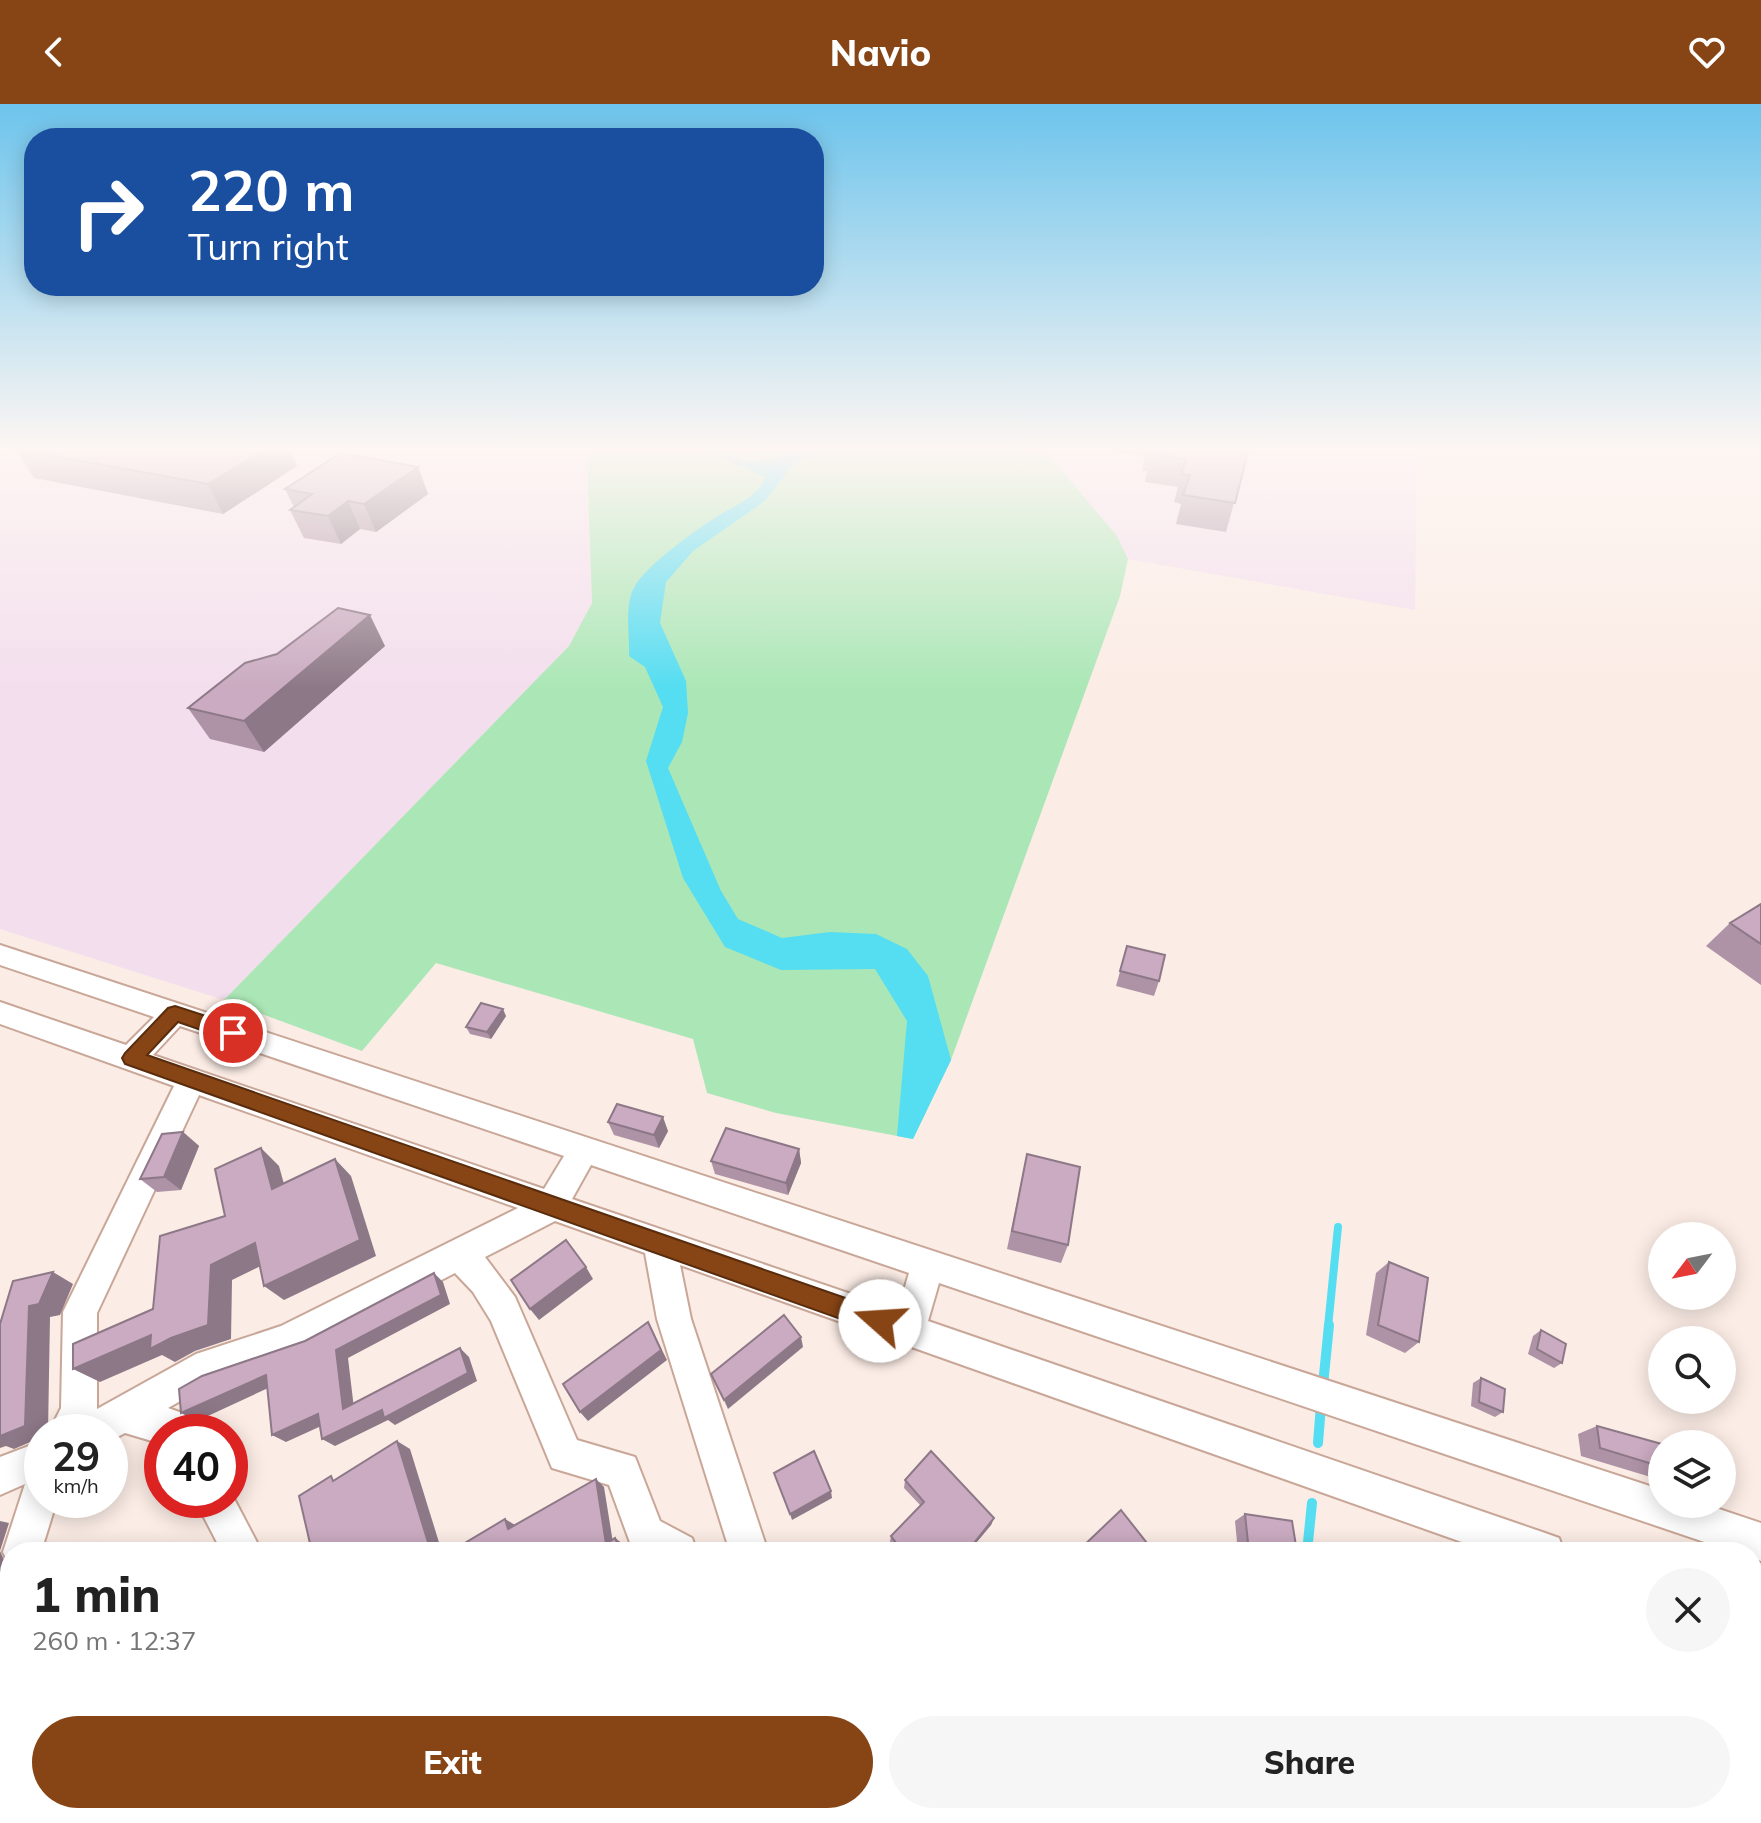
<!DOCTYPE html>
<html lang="en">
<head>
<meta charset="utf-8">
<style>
  body { margin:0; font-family:Mulish,sans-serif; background:#f6f6f6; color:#222; height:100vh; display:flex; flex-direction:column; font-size:30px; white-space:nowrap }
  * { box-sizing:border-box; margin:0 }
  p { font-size:26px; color:#767676 }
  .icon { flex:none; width:44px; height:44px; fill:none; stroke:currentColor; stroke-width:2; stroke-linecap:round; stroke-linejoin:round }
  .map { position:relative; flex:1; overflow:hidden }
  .details { position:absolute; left:0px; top:1438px; width:1762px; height:282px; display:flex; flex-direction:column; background:#fff; border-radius:32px 32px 0 0; box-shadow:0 4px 20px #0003 }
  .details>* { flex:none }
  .top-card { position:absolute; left:24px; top:24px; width:800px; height:168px; border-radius:32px; box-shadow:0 4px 20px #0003; background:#1a4fa0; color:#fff; overflow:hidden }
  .needle { width:52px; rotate:238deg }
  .controls { position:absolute; left:1648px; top:1118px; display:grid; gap:16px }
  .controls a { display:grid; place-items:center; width:88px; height:88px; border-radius:50%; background:#fff; box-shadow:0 4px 20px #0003; font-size:40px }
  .speed { position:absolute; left:24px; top:1310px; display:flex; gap:16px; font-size:40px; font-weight:700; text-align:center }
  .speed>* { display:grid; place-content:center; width:104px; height:104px; border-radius:50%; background:#fff; box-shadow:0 4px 20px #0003; line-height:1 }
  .speed small { font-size:20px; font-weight:400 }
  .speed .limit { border:12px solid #d22; background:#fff; color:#111 }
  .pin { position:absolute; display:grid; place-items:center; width:68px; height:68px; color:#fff; margin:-34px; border:4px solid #fff; border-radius:50%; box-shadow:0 2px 8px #0007 }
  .me { position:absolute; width:88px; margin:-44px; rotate:289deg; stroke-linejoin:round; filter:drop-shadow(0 0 6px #0008) }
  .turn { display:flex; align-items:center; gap:28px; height:168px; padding:0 32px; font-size:36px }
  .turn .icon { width:104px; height:104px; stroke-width:2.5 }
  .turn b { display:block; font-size:56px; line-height:68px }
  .round { display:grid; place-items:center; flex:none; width:84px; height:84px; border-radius:42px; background:#f6f6f6 }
  .overview { display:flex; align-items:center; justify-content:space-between; height:136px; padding:0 32px }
  h1 { font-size:48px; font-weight:800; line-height:60px }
  .action { display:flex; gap:16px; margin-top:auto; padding:16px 32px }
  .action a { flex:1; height:92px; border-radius:48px; background:#874414; color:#fff; font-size:32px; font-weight:800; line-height:92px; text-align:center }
  .action a+a { background:#f6f6f6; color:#222 }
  header { display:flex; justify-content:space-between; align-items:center; height:104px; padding:0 32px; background:#874414; color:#fff; font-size:36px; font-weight:800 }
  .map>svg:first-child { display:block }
  .industrial { fill:#f3deed }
  .green { fill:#abe7b6 }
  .water { fill:#55ddf1 }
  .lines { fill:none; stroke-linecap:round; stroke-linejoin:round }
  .stream-far1 { stroke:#55ddf1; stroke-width:8 }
  .stream { stroke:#55ddf1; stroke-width:10 }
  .minor-casing { stroke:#c9a798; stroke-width:4 }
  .minor { fill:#fff; fill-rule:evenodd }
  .wall { fill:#ae93a6 }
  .shaded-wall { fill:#8d7887 }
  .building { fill:#caabc1; stroke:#8d7887; stroke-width:2 }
  .route { fill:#874414; stroke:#582c0d; stroke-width:2 }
</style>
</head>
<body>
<header><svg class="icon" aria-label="back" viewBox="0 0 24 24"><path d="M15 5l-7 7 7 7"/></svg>Navio<svg class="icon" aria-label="heart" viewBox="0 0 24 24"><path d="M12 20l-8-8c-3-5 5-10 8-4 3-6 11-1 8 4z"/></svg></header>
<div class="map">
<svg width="1761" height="1719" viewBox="0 0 1761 1719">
  <rect width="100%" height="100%" fill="#fbece5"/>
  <g class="industrial">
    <path d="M 0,344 L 594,344 L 587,357 L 592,499 L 569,542 L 224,896 L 0,825 Z"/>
    <path d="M 1043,344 L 1417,344 L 1415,506 L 1128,455 L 1117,432 Z"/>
  </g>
  <path class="green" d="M 594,344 L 1043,344 L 1117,432 L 1128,455 L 1120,492 L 951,956 L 913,1035 L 776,1009 L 707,989 L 693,935 L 436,859 L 362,947 L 224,896 L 569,542 L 592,499 L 587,357 Z"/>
  <path class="water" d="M 701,344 L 718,344 L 744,359 L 775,355 L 789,344 L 828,344 L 794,359 L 765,397 L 693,447 L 666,478 L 660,519 L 686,577 L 688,609 L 682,638 L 668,664 L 721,787 L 738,815 L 782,834 L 830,828 L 876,830 L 907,845 L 928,872 L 951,956 L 913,1035 L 897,1032 L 907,917 L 875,865 L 781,866 L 725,843 L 683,774 L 646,657 L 663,603 L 645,563 L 629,552 C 630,532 624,502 634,484 C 644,463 693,428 713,415 C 732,402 756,395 766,373 Z"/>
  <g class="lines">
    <path class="stream-far1" d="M 1328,1223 L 1338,1123"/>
    <g class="stream">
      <path d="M 1323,1281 L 1329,1221"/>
      <path d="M 1318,1339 L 1321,1301"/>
      <path d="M 1307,1448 L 1312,1399"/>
    </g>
    <g class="minor-casing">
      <g id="minor">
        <path d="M 0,841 L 1662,1386 L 1662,1400 L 1704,1400 L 1761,1419 L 1761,1457 L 1752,1454 L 1752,1448 L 1734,1448 L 939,1179 L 928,1217 L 1545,1429 L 1559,1434 L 1564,1448 L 1490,1448 L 680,1161 L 691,1215 L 768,1448 L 730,1448 L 657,1215 L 645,1149 L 555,1117 L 485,1153 L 515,1193 L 577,1336 L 635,1353 L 660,1417 L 692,1434 L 697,1448 L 640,1448 L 632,1444 L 609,1381 L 552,1364 L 491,1217 L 473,1188 L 455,1169 L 299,1249 L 216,1277 L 168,1304 L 185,1310 L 193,1328 L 162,1328 L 162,1340 L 125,1329 L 110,1337 L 110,1328 L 49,1328 L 61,1304 L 63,1208 L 174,982 L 0,920 L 0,898 L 126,941 L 154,913 L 0,861 ZM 180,922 L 564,1052 L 544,1085 L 153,951 ZM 199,991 L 518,1104 L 281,1222 L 196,1250 L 97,1305 L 97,1209 ZM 591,1061 L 909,1169 L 898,1206 L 572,1095 Z"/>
        <path d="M 42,1337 L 42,1396 L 57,1396 L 41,1448 L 10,1448 L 10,1462 L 3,1448 L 25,1380 L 0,1391 L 0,1353 Z"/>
        <path d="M 230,1387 L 262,1448 L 222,1448 L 195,1396 L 230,1396 Z"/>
        <path d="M 1752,1497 L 1761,1500 L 1761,1540 L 1752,1537 Z"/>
        <path d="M 326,1710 L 370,1710 L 373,1719 L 329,1719 Z"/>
        <path d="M 651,1710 L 704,1710 L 701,1719 L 648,1719 Z"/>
        <path d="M 1351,1710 L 1405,1710 L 1402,1719 L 1348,1719 Z"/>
        <path d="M 1422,1710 L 1466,1710 L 1467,1719 L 1423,1719 Z"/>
      </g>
    </g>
    <use href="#minor" class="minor"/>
  </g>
  <g class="wall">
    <path d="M 1116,344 L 1249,344 L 1226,428 L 1176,420 L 1181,400 L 1174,398 L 1178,383 L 1145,378 L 1147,367 L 1142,367 L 1145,352 L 1115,348 Z"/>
    <path d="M 15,345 L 297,362 L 223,410 L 34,374 Z"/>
    <path d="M 418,363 L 428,390 L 376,428 L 360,425 L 341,440 L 304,434 L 290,406 L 294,403 L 285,385 Z"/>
    <path d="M 385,542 L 264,648 L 210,635 L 188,604 L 277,550 Z"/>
    <path d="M 1761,800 L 1761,881 L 1706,842 L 1730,819 Z"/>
    <path d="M 1127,842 L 1159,877 L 1154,892 L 1116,882 Z"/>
    <path d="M 506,912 L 491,935 L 470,930 L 466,923 Z"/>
    <path d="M 608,1018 L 668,1027 L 659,1044 L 614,1031 Z"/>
    <path d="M 183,1028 L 199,1042 L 181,1086 L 157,1088 L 140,1075 Z"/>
    <path d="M 799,1045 L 801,1059 L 788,1091 L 715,1070 L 711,1057 Z"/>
    <path d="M 1027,1050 L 1068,1141 L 1061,1159 L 1007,1145 Z"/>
    <path d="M 1389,1158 L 1419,1238 L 1405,1249 L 1366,1231 L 1376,1169 Z"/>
    <path d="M 1541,1226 L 1562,1259 L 1554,1264 L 1528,1250 L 1533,1232 Z"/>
    <path d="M 1481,1274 L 1503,1308 L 1495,1313 L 1471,1302 L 1473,1279 Z"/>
    <path d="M 1597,1322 L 1662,1340 L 1662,1371 L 1654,1374 L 1581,1352 L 1578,1330 Z"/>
    <path d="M 905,1376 L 994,1414 L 991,1421 L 975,1440 L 979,1448 L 898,1448 L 890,1438 L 891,1432 L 921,1402 L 904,1384 Z"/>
    <path d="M 1245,1410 L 1297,1448 L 1238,1448 L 1235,1417 Z"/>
    <path d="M 991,1710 L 1055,1710 L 1060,1719 L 985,1719 L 993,1713 Z"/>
    <path d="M 1139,1710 L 1194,1710 L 1184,1719 L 1129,1719 Z"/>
    <path d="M 1238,1710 L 1299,1710 L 1304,1719 L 1228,1719 Z"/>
  </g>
  <g class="shaded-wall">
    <path d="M 267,344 L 289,344 L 297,362 L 223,410 L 208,380 Z"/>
    <path d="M 418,363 L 428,390 L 376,428 L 364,400 Z"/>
    <path d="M 348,397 L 360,425 L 341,440 L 328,412 Z"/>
    <path d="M 370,511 L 385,542 L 264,648 L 244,617 Z"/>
    <path d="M 503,905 L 506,912 L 491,935 L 487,928 Z"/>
    <path d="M 663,1013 L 668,1027 L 659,1044 L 654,1031 Z"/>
    <path d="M 183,1028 L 199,1042 L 181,1086 L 164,1073 Z"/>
    <path d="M 261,1044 L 279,1062 L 290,1102 L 272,1085 Z"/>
    <path d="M 799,1045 L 801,1059 L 788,1091 L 786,1079 Z"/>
    <path d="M 335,1055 L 351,1072 L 376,1152 L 284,1196 L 264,1182 Z"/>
    <path d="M 255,1139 L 275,1155 L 232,1176 L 231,1235 L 195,1247 L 175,1258 L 162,1251 L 100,1278 L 73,1265 L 151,1231 L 211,1161 Z"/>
    <path d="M 586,1163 L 593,1175 L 539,1216 L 530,1205 Z"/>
    <path d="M 53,1168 L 73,1180 L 60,1211 L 50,1213 L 48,1328 L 42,1328 L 42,1333 L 14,1345 L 6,1342 L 0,1344 L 0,1332 L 29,1202 Z"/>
    <path d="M 434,1169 L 443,1178 L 450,1200 L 348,1254 L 355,1313 L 343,1305 L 336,1246 Z"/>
    <path d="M 648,1218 L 667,1256 L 588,1317 L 580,1308 Z"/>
    <path d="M 801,1233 L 803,1243 L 728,1305 L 724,1296 Z"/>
    <path d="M 460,1244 L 469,1253 L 477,1277 L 395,1321 L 388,1316 L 335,1342 L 322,1335 Z"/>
    <path d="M 266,1271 L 279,1279 L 197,1317 L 181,1309 Z"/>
    <path d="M 318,1310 L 330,1318 L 286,1338 L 272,1331 Z"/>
    <path d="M 397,1337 L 410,1345 L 442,1448 L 431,1448 Z"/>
    <path d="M 596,1375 L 604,1383 L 614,1445 L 606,1440 Z"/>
    <path d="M 831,1387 L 832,1394 L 792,1416 L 790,1410 Z"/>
    <path d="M 994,1414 L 991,1421 L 971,1445 L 974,1439 Z"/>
    <path d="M 505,1415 L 515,1421 L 508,1425 Z"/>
    <path d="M 0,1417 L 9,1419 L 0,1447 L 4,1456 L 2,1466 L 0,1468 Z"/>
    <path d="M 615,1434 L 623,1440 L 626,1448 L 621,1448 Z"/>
    <path d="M 30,1710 L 57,1710 L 58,1712 L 46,1719 L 22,1719 Z"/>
    <path d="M 291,1710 L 310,1710 L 312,1719 L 292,1719 Z"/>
    <path d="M 615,1710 L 621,1710 L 607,1719 L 602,1719 Z"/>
  </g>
  <g class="building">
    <path d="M 18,344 L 267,344 L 208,380 L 15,345 Z"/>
    <path d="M 1154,344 L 1249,344 L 1235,399 L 1183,391 L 1190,371 L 1181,370 L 1186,355 L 1151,350 Z"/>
    <path d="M 341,349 L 418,363 L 364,400 L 348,397 L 328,412 L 290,406 L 312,390 L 285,385 Z"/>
    <path d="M 338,504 L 370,511 L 244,617 L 188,604 L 245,559 L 277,550 Z"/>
    <path d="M 1761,800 L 1761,840 L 1730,819 Z"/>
    <path d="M 1127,842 L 1165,851 L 1159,877 L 1120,867 Z"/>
    <path d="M 481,899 L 503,905 L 487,928 L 466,923 Z"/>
    <path d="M 617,1000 L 663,1013 L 654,1031 L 608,1018 Z"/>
    <path d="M 726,1024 L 799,1045 L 786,1079 L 711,1057 Z"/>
    <path d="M 183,1028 L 164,1073 L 140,1075 L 162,1030 Z"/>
    <path d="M 261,1044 L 272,1085 L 335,1055 L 360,1136 L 264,1182 L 255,1139 L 211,1161 L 208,1221 L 171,1234 L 150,1245 L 151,1231 L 73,1265 L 73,1240 L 153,1205 L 160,1132 L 225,1112 L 215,1065 Z"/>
    <path d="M 1027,1050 L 1080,1063 L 1068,1141 L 1012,1127 Z"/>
    <path d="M 566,1136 L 586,1163 L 530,1205 L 511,1176 Z"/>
    <path d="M 1389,1158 L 1428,1174 L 1419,1238 L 1378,1221 Z"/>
    <path d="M 53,1168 L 39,1200 L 29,1202 L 25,1322 L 0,1332 L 0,1220 L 13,1177 Z"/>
    <path d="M 434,1169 L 441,1191 L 336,1246 L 343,1305 L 460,1244 L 468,1269 L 384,1314 L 382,1306 L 322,1335 L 318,1310 L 272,1331 L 266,1271 L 181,1309 L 179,1285 L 202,1272 L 305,1237 Z"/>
    <path d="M 784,1211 L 801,1233 L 724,1296 L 711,1270 Z"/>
    <path d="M 648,1218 L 661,1246 L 580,1308 L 563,1280 Z"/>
    <path d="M 1541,1226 L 1566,1240 L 1562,1259 L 1537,1245 Z"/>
    <path d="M 1481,1274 L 1505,1285 L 1503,1308 L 1479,1298 Z"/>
    <path d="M 1597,1322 L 1662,1340 L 1662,1363 L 1600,1344 Z"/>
    <path d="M 397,1337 L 431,1448 L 312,1448 L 299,1392 L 331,1372 L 333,1377 Z"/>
    <path d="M 814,1347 L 831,1387 L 790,1410 L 774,1369 Z"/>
    <path d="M 931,1347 L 994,1414 L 974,1439 L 979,1448 L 903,1448 L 891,1432 L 924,1398 L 905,1376 Z"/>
    <path d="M 596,1375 L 606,1440 L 615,1434 L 621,1448 L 468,1448 L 465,1439 L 505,1415 L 508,1425 Z"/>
    <path d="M 1121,1406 L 1154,1448 L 1079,1448 L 1078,1447 Z"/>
    <path d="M 1245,1410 L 1292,1417 L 1297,1448 L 1249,1448 Z"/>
    <path d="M 10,1482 L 10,1710 L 30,1710 L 30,1714 L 22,1719 L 0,1719 L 0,1485 Z"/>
    <path d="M 208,1710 L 291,1710 L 292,1719 L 210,1719 Z"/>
    <path d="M 355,1710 L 615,1710 L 602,1719 L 357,1719 Z"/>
    <path d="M 994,1710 L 1055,1710 L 1060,1719 L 993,1719 L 997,1716 Z"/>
    <path d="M 1152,1710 L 1194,1710 L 1184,1719 L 1142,1719 Z"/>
    <path d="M 1255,1710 L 1299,1710 L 1304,1719 L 1245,1719 Z"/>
  </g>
  <linearGradient id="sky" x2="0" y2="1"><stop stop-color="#6dc4ec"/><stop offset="0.59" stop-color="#fdf6f3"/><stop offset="1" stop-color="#fdf6f3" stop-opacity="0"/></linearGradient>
  <rect width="1761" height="584" fill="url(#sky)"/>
  <path class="route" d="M 175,902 L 240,923 L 243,929 L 240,935 L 233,937 L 178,918 L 147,951 L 880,1206 L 889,1209 L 892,1217 L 889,1226 L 880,1229 L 125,960 L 122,954 L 125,949 L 168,904 Z"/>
</svg>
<div class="controls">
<a><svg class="needle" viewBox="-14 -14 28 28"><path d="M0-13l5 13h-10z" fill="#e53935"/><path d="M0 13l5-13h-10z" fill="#767676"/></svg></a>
<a><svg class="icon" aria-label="search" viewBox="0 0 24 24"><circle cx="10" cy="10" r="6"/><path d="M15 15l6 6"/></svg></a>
<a><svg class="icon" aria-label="layers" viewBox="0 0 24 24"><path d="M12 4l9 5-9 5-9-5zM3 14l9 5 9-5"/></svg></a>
</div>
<div class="speed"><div>29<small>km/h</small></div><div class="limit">40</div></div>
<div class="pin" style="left:233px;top:929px;background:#d93025"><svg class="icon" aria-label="arrive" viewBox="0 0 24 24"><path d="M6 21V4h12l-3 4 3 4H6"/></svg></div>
<svg class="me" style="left:880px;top:1217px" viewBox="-20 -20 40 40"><circle r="19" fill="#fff"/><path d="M0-13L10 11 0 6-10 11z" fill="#874414"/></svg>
<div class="top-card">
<div class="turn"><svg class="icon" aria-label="right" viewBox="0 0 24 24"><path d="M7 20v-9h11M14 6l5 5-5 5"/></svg><div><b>220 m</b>Turn right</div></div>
</div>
<section class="details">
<div class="overview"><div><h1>1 min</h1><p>260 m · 12:37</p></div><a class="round"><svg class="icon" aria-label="close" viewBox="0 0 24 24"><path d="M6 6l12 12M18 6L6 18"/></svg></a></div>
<div class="action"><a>Exit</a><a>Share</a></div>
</section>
</div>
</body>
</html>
